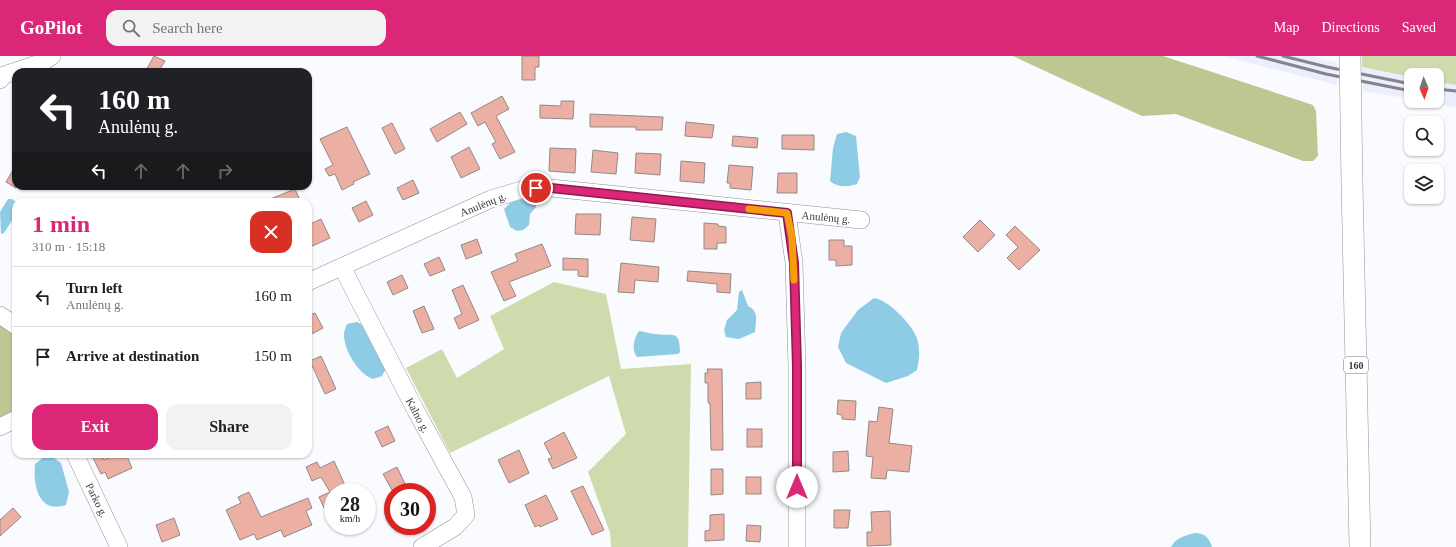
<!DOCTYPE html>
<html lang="en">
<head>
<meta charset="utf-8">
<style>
  body { margin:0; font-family:Georgia,serif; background:#f2f2f2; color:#202124; height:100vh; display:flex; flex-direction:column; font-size:15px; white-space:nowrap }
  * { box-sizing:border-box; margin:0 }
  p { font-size:13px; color:#757577 }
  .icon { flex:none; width:22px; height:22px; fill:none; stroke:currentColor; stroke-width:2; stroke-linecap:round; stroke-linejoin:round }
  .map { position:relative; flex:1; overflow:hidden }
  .details { position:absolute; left:12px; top:142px; width:300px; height:260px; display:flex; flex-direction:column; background:#fff; border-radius:12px; box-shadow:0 1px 3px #0004 }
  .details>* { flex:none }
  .top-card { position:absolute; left:12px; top:12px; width:300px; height:122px; border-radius:12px; box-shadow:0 1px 3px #0004; background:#202124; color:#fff; overflow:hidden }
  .needle { width:26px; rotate:178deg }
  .tools { position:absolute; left:1404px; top:12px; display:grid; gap:8px }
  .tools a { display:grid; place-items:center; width:40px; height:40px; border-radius:8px; background:#fff; box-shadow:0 1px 3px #0004; font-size:20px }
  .speed { position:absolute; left:324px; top:427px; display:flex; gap:8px; font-size:20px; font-weight:700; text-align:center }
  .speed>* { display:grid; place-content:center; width:52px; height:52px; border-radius:50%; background:#fff; box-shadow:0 1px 3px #0004; line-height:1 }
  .speed small { font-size:10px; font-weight:400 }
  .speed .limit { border:6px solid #d22; background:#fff; color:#111 }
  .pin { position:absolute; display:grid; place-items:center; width:34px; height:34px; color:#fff; margin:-17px; border:2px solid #fff; border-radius:50%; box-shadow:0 1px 4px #0007 }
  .me { position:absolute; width:44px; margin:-22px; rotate:0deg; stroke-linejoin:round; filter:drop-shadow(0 0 3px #0008) }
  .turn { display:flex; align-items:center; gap:14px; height:84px; padding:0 20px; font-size:18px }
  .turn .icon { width:52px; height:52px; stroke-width:2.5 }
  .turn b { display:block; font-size:28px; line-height:34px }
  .lanes { display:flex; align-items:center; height:38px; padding:0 20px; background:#0003; justify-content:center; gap:20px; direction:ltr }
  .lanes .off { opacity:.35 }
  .round { display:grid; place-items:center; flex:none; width:42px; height:42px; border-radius:12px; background:#f2f2f2 }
  .head { display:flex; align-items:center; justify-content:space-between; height:68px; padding:0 20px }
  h1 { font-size:24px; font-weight:600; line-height:30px; color:#db2777 }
  .action { display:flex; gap:8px; margin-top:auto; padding:8px 20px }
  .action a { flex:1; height:46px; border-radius:12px; background:#db2777; color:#fff; font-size:16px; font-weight:600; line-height:46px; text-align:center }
  .action a+a { background:#f2f2f2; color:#202124 }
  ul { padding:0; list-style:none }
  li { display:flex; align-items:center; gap:12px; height:60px; padding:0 20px; border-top:1px solid #e0e0e0 }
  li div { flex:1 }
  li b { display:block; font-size:15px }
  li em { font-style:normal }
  header { display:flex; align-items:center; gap:24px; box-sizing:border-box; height:56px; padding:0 20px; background:#db2777; color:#fff }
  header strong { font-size:19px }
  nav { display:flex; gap:22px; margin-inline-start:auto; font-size:14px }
  .search { width:280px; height:36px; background:#f2f2f2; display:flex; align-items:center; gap:10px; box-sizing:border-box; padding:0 14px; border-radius:12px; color:#757577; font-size:15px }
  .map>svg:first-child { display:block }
  .built { fill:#ecedff }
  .green { fill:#d0dbad }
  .forest { fill:#bcc792 }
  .water { fill:#8ecbe5 }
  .building { fill:#ebb0a3; stroke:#948886 }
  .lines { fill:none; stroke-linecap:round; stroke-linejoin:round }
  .minor-casing { stroke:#91919b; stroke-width:18 }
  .major-casing { stroke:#91919b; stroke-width:22 }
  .minor { stroke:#fff; stroke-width:17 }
  .major { stroke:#fff; stroke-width:21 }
  .rail { stroke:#848489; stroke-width:3 }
  .major-bridge-casing { stroke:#91919b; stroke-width:22; stroke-linecap:butt }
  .major-bridge { stroke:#fff; stroke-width:21 }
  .route-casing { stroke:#8e194d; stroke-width:10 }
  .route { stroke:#db2777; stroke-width:7 }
  .slow { stroke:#f59e0b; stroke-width:7 }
  .labels { text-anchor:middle; stroke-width:3; stroke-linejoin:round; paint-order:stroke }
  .shield { fill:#fff; stroke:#747477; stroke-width:1 }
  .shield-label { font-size:10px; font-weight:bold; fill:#38383d }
  .street-label { font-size:11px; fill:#38383d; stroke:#fff }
</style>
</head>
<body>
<header>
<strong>GoPilot</strong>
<div class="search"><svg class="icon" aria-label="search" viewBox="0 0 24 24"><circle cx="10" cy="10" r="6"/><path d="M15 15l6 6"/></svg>Search here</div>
<nav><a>Map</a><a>Directions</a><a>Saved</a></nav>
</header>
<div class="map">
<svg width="1456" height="491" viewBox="0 0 1456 491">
  <rect width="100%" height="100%" fill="#fafbff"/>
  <g class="built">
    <path d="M 1223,0 L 1310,0 L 1337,7 L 1337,29 Z"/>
    <path d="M 1362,11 L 1411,21 L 1411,43 L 1363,35 Z"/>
    <path d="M 1437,26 L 1456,29 L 1456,51 L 1422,45 L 1437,45 Z"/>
  </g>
  <g class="green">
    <path d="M 1362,0 L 1456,0 L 1456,29 L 1437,26 L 1437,19 L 1411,19 L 1411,21 L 1362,11 Z"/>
    <path d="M 554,226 L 606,238 L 621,313 L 691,308 L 688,491 L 611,491 L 610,477 L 588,416 L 626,378 L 609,320 L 450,397 L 406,312 L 442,293 L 457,322 L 504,293 L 490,260 Z"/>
  </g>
  <g class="forest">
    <path d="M 1013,0 L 1163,0 L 1313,49 L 1316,55 L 1318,100 L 1313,105 L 1303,105 L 1176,58 L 1142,60 Z"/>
    <path d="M 0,269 L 16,280 L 16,354 L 0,362 Z"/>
  </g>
  <g class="water">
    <path d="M 846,76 L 856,80 L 860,121 L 857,128 C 847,131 838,132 830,125 L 833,92 L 837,78 Z"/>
    <path d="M 525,142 L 534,142 L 536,146 L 536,151 L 530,158 L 529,169 L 523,174 L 517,175 L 510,171 L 504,153 L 510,147 Z"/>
    <path d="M 8,143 L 12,143 L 16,146 L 16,158 L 4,177 L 1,178 L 0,156 Z"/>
    <path d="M 742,234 L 748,250 C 759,255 756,265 755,276 L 739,283 L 726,281 L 724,274 L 727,264 L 737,254 L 739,236 Z"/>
    <path d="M 874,242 C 889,244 915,271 918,286 C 920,296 919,305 917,314 L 908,320 L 886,327 L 846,307 L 838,291 L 841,277 L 858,254 Z"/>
    <path d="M 357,266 L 363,269 L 386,312 L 382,320 L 373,323 C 358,318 343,293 344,277 C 344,275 346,271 347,268 Z"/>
    <path d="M 639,275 C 644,275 649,278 655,278 C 672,281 680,272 680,296 L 678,298 L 637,301 C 631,294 634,282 639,275 Z"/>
    <path d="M 44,401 L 54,402 L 61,407 L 69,436 L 66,449 C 38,458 33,429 35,408 Z"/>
    <path d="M 1195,477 C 1205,477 1209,482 1212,491 L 1171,491 C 1175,482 1186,479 1195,477 Z"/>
  </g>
  <g class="building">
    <path d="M 154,0 L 165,5 L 158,16 L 145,16 Z"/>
    <path d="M 522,0 L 539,0 L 539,11 L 535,11 L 535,24 L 522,24 Z"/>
    <path d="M 502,40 L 509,53 L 496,60 L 515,96 L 500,103 L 492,88 L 496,86 L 485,66 L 478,70 L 471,57 Z"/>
    <path d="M 561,45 L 574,45 L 573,63 L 540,62 L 540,49 L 561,50 Z"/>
    <path d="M 460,56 L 467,68 L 437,86 L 430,73 Z"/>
    <path d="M 590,58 L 663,61 L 662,74 L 636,74 L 636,71 L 590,71 Z"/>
    <path d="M 686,66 L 714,69 L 712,82 L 685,80 Z"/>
    <path d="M 392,67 L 405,93 L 395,98 L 382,72 Z"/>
    <path d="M 347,71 L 370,118 L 353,126 L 354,128 L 342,134 L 335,118 L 329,120 L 325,113 L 333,109 L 320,83 Z"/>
    <path d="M 782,79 L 814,79 L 814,94 L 782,93 Z"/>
    <path d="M 733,80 L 758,82 L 757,92 L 732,90 Z"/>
    <path d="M 469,91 L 480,113 L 461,122 L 451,101 Z"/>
    <path d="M 550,92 L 576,93 L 575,117 L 549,115 Z"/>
    <path d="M 593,94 L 618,97 L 616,118 L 591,116 Z"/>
    <path d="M 636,97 L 661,98 L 660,119 L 635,117 Z"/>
    <path d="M 681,105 L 705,107 L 704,127 L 680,125 Z"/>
    <path d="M 16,109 L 16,132 L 6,126 Z"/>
    <path d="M 729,109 L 753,111 L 751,134 L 730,132 L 730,127 L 727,127 Z"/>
    <path d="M 778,117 L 797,117 L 797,137 L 777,137 Z"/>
    <path d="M 413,124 L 419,137 L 403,144 L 397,132 Z"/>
    <path d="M 295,133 L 300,144 L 294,146 L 263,146 Z"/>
    <path d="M 366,145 L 373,159 L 359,166 L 352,152 Z"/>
    <path d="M 576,158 L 601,158 L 600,179 L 575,178 Z"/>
    <path d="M 632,161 L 656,163 L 654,186 L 630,184 Z"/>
    <path d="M 321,163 L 330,182 L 308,192 L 308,169 Z"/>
    <path d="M 980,164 L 995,179 L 978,196 L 963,181 Z"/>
    <path d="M 704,167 L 718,168 L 718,170 L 726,171 L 726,187 L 717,187 L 717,193 L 704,193 Z"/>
    <path d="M 1015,170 L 1040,194 L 1019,214 L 1007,202 L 1018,191 L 1006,179 Z"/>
    <path d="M 477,183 L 482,197 L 466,203 L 461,189 Z"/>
    <path d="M 829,184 L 844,184 L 844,190 L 852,190 L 852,209 L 836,210 L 836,204 L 829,204 Z"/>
    <path d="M 542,188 L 551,210 L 509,226 L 516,240 L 504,245 L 491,216 L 518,205 L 515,198 Z"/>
    <path d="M 439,201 L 445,214 L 430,220 L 424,208 Z"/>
    <path d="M 563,202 L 588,203 L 588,221 L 578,220 L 578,214 L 563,214 Z"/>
    <path d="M 621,207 L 659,211 L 658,226 L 635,224 L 634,237 L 618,236 Z"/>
    <path d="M 688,215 L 731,218 L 730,237 L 717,236 L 717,228 L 687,225 Z"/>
    <path d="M 402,219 L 408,232 L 393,239 L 387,226 Z"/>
    <path d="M 463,229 L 479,264 L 459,273 L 454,262 L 462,258 L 452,234 Z"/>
    <path d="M 424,250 L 434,273 L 422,277 L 413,255 Z"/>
    <path d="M 315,257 L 323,272 L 308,280 L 308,260 Z"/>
    <path d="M 321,300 L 336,333 L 325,338 L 310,305 Z"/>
    <path d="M 707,313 L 722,313 L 723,394 L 711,394 L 710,347 L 708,347 L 708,327 L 705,327 L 705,317 L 708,317 Z"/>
    <path d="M 761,326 L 761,343 L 746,343 L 746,327 Z"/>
    <path d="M 838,344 L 856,345 L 855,364 L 842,363 L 842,359 L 837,358 Z"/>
    <path d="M 879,351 L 893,353 L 889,387 L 912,390 L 909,416 L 887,414 L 886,423 L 871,422 L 873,401 L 866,400 L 869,365 L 877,366 Z"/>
    <path d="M 388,370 L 395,385 L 382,391 L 375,376 Z"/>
    <rect x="747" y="373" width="15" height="18"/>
    <path d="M 564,376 L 577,402 L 553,413 L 548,403 L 552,402 L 544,387 Z"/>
    <path d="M 519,394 L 529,417 L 509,427 L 498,404 Z"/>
    <path d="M 848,395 L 849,415 L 833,416 L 833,396 Z"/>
    <path d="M 91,398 L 101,398 L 104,404 L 117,398 L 126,398 L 132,412 L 108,423 L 105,416 L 101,418 Z"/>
    <path d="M 334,405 L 348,436 L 333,436 L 333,451 L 325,454 L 319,441 L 330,436 L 321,421 L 312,425 L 306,411 L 317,406 L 320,412 Z"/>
    <path d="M 397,411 L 405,428 L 392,434 L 383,418 Z"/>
    <path d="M 711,413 L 723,413 L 723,438 L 711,439 Z"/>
    <rect x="746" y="421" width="15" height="17"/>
    <path d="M 583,430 L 604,474 L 592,479 L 571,435 Z"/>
    <path d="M 249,436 L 261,461 L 308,442 L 312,452 L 306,455 L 312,469 L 284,481 L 281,474 L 257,484 L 254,478 L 240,484 L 226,454 L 241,447 L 238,441 Z"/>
    <path d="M 546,439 L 558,463 L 540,471 L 539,469 L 535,471 L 525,449 Z"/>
    <path d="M 13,452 L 21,461 L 0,480 L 0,464 Z"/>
    <path d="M 834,454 L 850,454 L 848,472 L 834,472 Z"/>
    <path d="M 890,455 L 891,489 L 867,490 L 867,476 L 872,476 L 871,456 Z"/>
    <path d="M 724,458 L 724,484 L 705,485 L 705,475 L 710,474 L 710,459 Z"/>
    <path d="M 174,462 L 180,479 L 162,486 L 156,469 Z"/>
    <path d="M 747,469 L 761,470 L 760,486 L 746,485 Z"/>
  </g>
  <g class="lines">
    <g class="minor-casing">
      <g id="minor">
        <path d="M 0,24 L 4,19 L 43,6 L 52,0"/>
        <path d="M 787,157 L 794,207 L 797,311 L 797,491"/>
        <path d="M 342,211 L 416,355 L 463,441 L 466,459 L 455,471 L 422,491"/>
        <path d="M 308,226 L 491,143 L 521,134 L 551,132 L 861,164"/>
        <path d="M 0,259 L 16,270"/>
        <path d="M 0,371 L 16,363"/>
        <path d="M 75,398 L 119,491"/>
      </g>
    </g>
    <g class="major-casing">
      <path id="major" d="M 1352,127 L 1360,491"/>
    </g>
    <use href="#minor" class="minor"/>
    <use href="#major" class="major"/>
    <g class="rail">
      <path d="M 1257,0 L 1326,18 L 1411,35"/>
      <path d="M 1283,0 L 1327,11 L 1411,28"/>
      <path d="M 1437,33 L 1456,35"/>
    </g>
    <g class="major-bridge-casing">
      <path id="major-bridge" d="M 1350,0 L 1352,127"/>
    </g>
    <use href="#major-bridge" class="major-bridge"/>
  </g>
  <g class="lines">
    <g class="route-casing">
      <path id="route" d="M 536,132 L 551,132 L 787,157 L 794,207 L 797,311 L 797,431"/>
    </g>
    <use href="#route" class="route"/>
    <path class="slow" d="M 749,153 L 787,157 L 792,181 L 794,224"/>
  </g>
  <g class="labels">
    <rect class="shield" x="1344" y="301" width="24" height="16" rx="3"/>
    <g class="shield-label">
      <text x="1356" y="313">160</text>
    </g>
    <g class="street-label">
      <text transform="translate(483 148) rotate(-22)" y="4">Anulėnų g.</text>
      <text transform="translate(826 161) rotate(5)" y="4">Anulėnų g.</text>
      <text transform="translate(418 359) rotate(62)" y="4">Kalno g.</text>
      <text transform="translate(97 444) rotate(64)" y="4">Parko g.</text>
    </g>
  </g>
</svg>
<div class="tools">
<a><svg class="needle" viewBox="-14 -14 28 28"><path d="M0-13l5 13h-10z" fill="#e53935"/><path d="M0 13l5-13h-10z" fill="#757577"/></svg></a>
<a><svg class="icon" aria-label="search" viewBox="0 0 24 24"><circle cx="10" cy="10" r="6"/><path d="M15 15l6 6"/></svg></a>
<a><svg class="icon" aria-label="layers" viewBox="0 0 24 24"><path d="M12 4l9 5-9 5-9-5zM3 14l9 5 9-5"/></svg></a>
</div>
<div class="speed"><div>28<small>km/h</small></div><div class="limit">30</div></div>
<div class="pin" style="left:536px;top:132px;background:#d93025"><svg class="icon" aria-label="arrive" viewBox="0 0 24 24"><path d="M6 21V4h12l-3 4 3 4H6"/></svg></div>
<svg class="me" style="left:797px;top:431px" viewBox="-20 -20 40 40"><circle r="19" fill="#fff"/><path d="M0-13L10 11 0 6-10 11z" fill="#db2777"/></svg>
<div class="top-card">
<div class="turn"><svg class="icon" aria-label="left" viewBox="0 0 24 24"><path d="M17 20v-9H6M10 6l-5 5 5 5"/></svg><div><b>160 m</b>Anulėnų g.</div></div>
<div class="lanes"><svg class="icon" aria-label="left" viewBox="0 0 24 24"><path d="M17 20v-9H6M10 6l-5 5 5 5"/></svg><svg class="icon off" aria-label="ahead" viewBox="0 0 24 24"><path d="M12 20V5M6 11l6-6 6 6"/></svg><svg class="icon off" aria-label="ahead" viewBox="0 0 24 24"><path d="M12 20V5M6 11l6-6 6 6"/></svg><svg class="icon off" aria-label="right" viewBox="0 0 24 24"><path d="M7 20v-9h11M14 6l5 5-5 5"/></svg></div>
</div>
<section class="details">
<div class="head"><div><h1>1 min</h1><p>310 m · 15:18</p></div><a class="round" style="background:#d93025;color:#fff"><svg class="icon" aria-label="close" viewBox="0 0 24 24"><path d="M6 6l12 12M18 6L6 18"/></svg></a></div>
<ul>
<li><svg class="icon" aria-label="left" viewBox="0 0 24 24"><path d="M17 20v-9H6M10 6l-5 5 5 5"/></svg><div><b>Turn left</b><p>Anulėnų g.</p></div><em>160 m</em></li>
<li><svg class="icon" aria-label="arrive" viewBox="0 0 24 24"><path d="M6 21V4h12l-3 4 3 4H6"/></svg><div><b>Arrive at destination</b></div><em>150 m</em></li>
</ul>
<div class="action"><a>Exit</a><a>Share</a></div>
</section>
</div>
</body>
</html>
